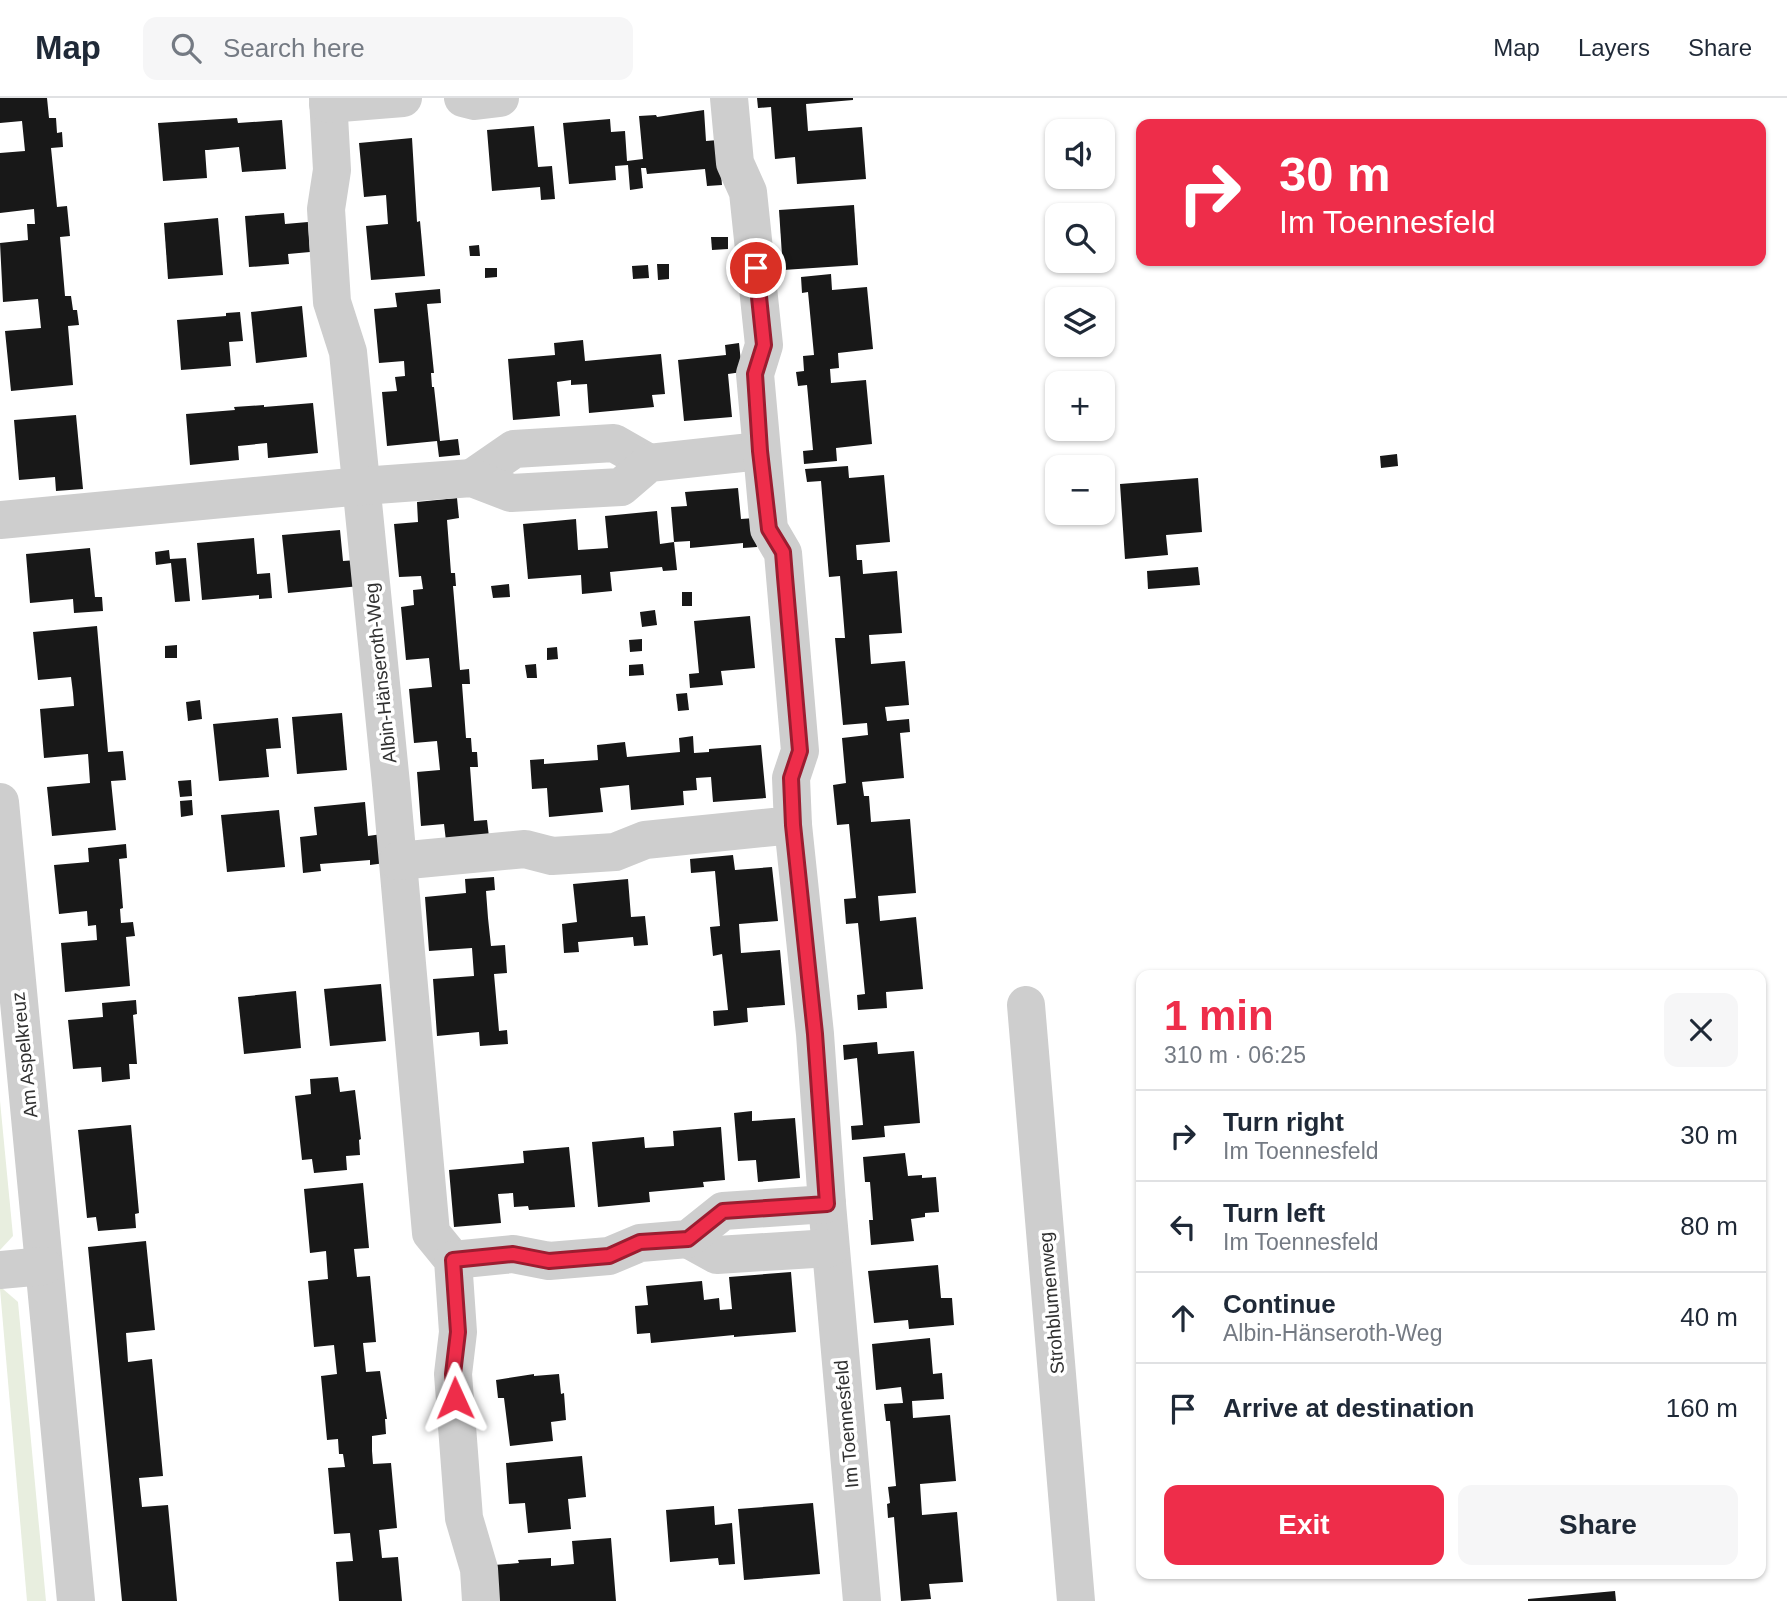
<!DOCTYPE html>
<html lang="en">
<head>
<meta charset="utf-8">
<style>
  body { margin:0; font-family:Arial,sans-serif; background:#f6f6f7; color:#1f2937; height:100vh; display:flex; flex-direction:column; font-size:26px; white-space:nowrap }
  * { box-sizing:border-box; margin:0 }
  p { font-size:23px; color:#747a83 }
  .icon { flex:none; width:38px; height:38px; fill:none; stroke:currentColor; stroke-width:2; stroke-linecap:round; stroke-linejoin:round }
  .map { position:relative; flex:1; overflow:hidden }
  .sheet { position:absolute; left:1136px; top:872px; width:630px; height:609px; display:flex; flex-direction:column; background:#fff; border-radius:14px; box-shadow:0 2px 5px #0004 }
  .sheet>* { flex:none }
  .top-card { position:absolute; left:1136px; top:21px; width:630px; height:147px; border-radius:14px; box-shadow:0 2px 5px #0004; background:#ee2d4a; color:#fff; overflow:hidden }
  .controls { position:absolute; left:1045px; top:21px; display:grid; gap:14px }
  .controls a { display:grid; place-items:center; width:70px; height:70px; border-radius:14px; background:#fff; box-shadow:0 2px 5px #0004; font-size:35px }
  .pin { position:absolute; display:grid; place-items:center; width:60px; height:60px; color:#fff; margin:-30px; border:4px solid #fff; border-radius:50%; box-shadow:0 2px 7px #0007 }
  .me { position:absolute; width:77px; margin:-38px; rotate:359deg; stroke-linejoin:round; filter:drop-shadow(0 0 5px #0008) }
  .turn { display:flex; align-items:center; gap:24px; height:147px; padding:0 28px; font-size:32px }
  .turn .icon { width:91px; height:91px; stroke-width:2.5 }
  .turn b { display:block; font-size:49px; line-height:60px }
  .round { display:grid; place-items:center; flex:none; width:74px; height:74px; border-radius:14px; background:#f6f6f7 }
  .head { display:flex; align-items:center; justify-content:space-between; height:119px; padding:0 28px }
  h1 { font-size:42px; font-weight:700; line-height:52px; color:#ee2d4a }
  .primary-button { display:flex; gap:14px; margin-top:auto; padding:14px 28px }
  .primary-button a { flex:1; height:80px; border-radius:14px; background:#ee2d4a; color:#fff; font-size:28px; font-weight:700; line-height:80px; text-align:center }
  .primary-button a+a { background:#f6f6f7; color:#1f2937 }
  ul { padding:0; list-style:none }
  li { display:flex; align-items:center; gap:21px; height:91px; padding:0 28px; border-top:2px solid #e0e1e3 }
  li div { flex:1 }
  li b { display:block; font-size:26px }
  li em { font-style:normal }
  header { display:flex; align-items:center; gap:42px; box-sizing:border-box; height:98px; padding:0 35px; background:#fff; border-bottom:2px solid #e0e1e3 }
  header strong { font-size:33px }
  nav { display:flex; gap:38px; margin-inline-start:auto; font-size:24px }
  .search { width:490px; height:63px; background:#f6f6f7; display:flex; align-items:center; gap:18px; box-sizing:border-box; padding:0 24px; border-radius:14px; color:#747a83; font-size:26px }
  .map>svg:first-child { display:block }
  .green { fill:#e8eedf }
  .building { fill:#181818 }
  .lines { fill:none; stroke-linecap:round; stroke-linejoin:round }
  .minor { stroke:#cecece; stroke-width:38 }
  .route-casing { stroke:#9b1d30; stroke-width:18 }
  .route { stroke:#ee2d4a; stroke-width:12 }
  .labels { text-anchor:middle; stroke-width:7; stroke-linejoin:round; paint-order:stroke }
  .street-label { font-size:19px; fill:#313131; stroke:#fff }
</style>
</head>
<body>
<header>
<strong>Map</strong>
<div class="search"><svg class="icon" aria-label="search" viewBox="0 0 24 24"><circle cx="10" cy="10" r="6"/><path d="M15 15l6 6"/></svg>Search here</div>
<nav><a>Map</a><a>Layers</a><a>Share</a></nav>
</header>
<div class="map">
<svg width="1787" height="1503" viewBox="0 0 1787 1503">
  <rect width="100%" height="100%" fill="#fff"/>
  <g class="green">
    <path d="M 0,1003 L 13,1138 L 0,1152 Z"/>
    <path d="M 0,1191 L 3,1191 L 18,1204 L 46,1503 L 27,1503 Z"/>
  </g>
  <g class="building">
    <path d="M 0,0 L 47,0 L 49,20 L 56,20 L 57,35 L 62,34 L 63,49 L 51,50 L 57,109 L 67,108 L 70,138 L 60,139 L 65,198 L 71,198 L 73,212 L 77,212 L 79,227 L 68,228 L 73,287 L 11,293 L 5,233 L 41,230 L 38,201 L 3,204 L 0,145 L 28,142 L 27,126 L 35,126 L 34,111 L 0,115 L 0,55 L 25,53 L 22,23 L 0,25 Z"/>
    <path d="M 757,0 L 853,0 L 853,2 L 806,6 L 808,33 L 862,29 L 866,81 L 797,86 L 795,59 L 775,61 L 771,9 L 758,10 Z"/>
    <path d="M 704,12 L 706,43 L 718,42 L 722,87 L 707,88 L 705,71 L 647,76 L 646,70 L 641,70 L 643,90 L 630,92 L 628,67 L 615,68 L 616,82 L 569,86 L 563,25 L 610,21 L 611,34 L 625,33 L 627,63 L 643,61 L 639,18 L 656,17 L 657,19 Z"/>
    <path d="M 237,20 L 238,25 L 282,22 L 286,71 L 242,74 L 239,49 L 208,52 L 205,52 L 207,80 L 163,83 L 158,25 Z"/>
    <path d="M 534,28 L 538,69 L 552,68 L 555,101 L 541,102 L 540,89 L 492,93 L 487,32 Z"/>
    <path d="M 412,40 L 417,124 L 420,123 L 425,178 L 371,182 L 366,128 L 388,126 L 386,97 L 364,99 L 359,45 Z"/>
    <path d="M 854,107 L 858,167 L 783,172 L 779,112 Z"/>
    <path d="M 284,115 L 285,126 L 308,124 L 310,154 L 288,156 L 289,166 L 249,169 L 245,118 Z"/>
    <path d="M 218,120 L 223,177 L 168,181 L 164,125 Z"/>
    <path d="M 711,139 L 728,139 L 728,151 L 712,152 Z"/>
    <path d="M 479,147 L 480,158 L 470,158 L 469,148 Z"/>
    <path d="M 657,166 L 669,166 L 669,181 L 658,182 Z"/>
    <path d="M 648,167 L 649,180 L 633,181 L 632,168 Z"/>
    <path d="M 485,170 L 497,170 L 497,179 L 485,180 Z"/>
    <path d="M 831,176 L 832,192 L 867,189 L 873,251 L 838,255 L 839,270 L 830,271 L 831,285 L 866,282 L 872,346 L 836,350 L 837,363 L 804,366 L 803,353 L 813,352 L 807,287 L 798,288 L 796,274 L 804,273 L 803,258 L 814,257 L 808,194 L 802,195 L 801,179 Z"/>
    <path d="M 440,191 L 441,205 L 427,206 L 434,275 L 431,275 L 432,289 L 434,289 L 440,343 L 458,341 L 460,357 L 439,359 L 437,343 L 387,348 L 382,294 L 397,293 L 395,279 L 405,278 L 404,263 L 379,265 L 374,211 L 397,209 L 395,195 Z"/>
    <path d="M 302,208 L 307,259 L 256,265 L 251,214 Z"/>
    <path d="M 240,214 L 243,243 L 229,244 L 231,268 L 181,272 L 177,222 L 226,218 L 226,215 Z"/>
    <path d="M 583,242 L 585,263 L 661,256 L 665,296 L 652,297 L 654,309 L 589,315 L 587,286 L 571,287 L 571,282 L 557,284 L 560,318 L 513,322 L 508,261 L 555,257 L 554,245 Z"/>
    <path d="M 739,245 L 742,274 L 728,276 L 732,319 L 684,323 L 678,262 L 726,257 L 725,247 Z"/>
    <path d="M 313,305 L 318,355 L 268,360 L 267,345 L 238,348 L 239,362 L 190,367 L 186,316 L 235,312 L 234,309 L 264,307 L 264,309 Z"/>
    <path d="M 76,317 L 83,391 L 56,393 L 55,379 L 19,382 L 14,322 Z"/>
    <path d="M 1397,356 L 1398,368 L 1381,370 L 1380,358 Z"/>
    <path d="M 848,368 L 849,380 L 884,377 L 890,444 L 856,447 L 857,462 L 862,462 L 863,476 L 897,473 L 902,535 L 869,537 L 871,566 L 905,563 L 909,607 L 885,609 L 887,623 L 909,621 L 910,634 L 900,635 L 904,680 L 862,684 L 864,698 L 869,698 L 871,724 L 910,721 L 916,795 L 878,798 L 880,823 L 916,819 L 923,891 L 886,894 L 887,910 L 858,912 L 857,897 L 865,896 L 858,825 L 846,826 L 844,801 L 856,800 L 849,726 L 837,727 L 833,687 L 846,685 L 842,640 L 868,637 L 867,625 L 843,627 L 835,540 L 845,540 L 840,478 L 829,479 L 821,383 L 807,384 L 805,371 Z"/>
    <path d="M 1198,380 L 1202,434 L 1166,437 L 1168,457 L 1125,461 L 1120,386 Z"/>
    <path d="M 738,390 L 741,421 L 755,420 L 757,449 L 743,450 L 743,445 L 690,450 L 690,443 L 674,444 L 671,409 L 687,408 L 685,394 Z"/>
    <path d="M 457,400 L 459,420 L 447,422 L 451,475 L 455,475 L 456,488 L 453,488 L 460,572 L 469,571 L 470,586 L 462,586 L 466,640 L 471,640 L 472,654 L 477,654 L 478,669 L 470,669 L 474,723 L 487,722 L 489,739 L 446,743 L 444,726 L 421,728 L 417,674 L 440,672 L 437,643 L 414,645 L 409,591 L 432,589 L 429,560 L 406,562 L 401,509 L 414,507 L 413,492 L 423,491 L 421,478 L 399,479 L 394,426 L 418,424 L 417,404 Z"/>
    <path d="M 657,413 L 660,446 L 674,444 L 677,472 L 663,473 L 662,469 L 610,474 L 612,493 L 582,496 L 581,477 L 528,481 L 523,426 L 576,421 L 578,452 L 608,450 L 605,418 Z"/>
    <path d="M 340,432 L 343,463 L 357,462 L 360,488 L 288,495 L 282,437 Z"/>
    <path d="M 254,440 L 257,476 L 270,475 L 272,500 L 259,501 L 259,497 L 202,502 L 197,445 Z"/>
    <path d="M 90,450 L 95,499 L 102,499 L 103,513 L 74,515 L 73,501 L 30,505 L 26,456 Z"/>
    <path d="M 169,452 L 170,461 L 186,460 L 190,503 L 175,504 L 171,465 L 156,467 L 155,454 Z"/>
    <path d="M 1198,469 L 1200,487 L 1148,491 L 1147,473 Z"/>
    <path d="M 509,486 L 510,499 L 493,500 L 491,488 Z"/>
    <rect x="682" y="494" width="10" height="14"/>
    <path d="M 655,512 L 657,527 L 642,529 L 640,514 Z"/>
    <path d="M 750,518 L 755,570 L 721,573 L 723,587 L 690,590 L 689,576 L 699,575 L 694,523 Z"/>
    <path d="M 97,528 L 108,654 L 123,653 L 126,682 L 111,683 L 116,732 L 52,738 L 47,689 L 90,685 L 89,670 L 88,656 L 44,660 L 40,611 L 74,608 L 73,595 L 71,579 L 38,582 L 33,534 Z"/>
    <path d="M 642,541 L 642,553 L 630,554 L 629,542 Z"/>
    <path d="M 177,547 L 177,560 L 165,560 L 165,548 Z"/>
    <path d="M 557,549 L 558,561 L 547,562 L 547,550 Z"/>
    <path d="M 536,566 L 537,580 L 527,580 L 525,567 Z"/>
    <path d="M 643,566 L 644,577 L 629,578 L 629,567 Z"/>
    <path d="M 687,595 L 689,612 L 678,613 L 676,596 Z"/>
    <path d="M 200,602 L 202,621 L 188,623 L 186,604 Z"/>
    <path d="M 342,615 L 347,672 L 297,676 L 292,619 Z"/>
    <path d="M 278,620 L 281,650 L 266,651 L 269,679 L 219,683 L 213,626 Z"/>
    <path d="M 693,638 L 694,655 L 709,654 L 709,651 L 761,647 L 766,700 L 713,704 L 711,679 L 696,680 L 697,692 L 683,693 L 684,707 L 631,712 L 629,687 L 600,690 L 603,714 L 549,719 L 547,690 L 532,691 L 530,662 L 544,661 L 544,666 L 598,662 L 597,647 L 625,644 L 627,659 L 680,654 L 679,640 Z"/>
    <path d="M 191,682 L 192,698 L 180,699 L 178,683 Z"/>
    <path d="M 192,702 L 193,717 L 181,719 L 180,703 Z"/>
    <path d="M 365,704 L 368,738 L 382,736 L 385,765 L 370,767 L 370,762 L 320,766 L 321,773 L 303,775 L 300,739 L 317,737 L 314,709 Z"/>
    <path d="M 279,712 L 285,769 L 227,774 L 221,717 Z"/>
    <path d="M 126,746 L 127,760 L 119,761 L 123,810 L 120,811 L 121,825 L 133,824 L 135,838 L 126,839 L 130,888 L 65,894 L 61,845 L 97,842 L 96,827 L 88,828 L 87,813 L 59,816 L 54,767 L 89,764 L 88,750 Z"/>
    <path d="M 733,757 L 735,772 L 772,769 L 778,823 L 739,826 L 740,841 L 741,855 L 780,852 L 785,907 L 747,910 L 748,924 L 714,928 L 713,913 L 728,912 L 722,856 L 713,858 L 710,829 L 720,828 L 715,773 L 691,775 L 690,761 Z"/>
    <path d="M 494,779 L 495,792 L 486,793 L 488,820 L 491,848 L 505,847 L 507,875 L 494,876 L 499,933 L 507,932 L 508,946 L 480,948 L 479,934 L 437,938 L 433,881 L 474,878 L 472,850 L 429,853 L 425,799 L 466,795 L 465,781 Z"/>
    <path d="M 628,781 L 631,819 L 645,818 L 648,847 L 634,848 L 633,839 L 578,844 L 579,854 L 564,855 L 562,826 L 577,824 L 573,786 Z"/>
    <path d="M 381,886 L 386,943 L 330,948 L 324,891 Z"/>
    <path d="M 296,893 L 301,950 L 244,956 L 238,899 Z"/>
    <path d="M 136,902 L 137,916 L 133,917 L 137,966 L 129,966 L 130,981 L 102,984 L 101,969 L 73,971 L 68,922 L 103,919 L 102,905 Z"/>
    <path d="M 877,944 L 878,956 L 914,953 L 920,1025 L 884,1028 L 885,1039 L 852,1042 L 851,1028 L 863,1027 L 857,960 L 844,962 L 843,947 Z"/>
    <path d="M 338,979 L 340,994 L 355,992 L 361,1041 L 359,1042 L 360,1057 L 346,1058 L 347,1072 L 314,1075 L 312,1061 L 302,1062 L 295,998 L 311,996 L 310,981 Z"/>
    <path d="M 752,1013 L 752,1023 L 795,1020 L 800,1080 L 758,1084 L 756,1062 L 738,1063 L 734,1015 Z"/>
    <path d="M 131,1027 L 139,1115 L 135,1116 L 136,1130 L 98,1133 L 96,1119 L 87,1120 L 78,1032 Z"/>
    <path d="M 721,1029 L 725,1082 L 703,1084 L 704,1089 L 649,1094 L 650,1104 L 598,1109 L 592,1044 L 644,1039 L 645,1050 L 674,1048 L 673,1033 Z"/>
    <path d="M 569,1049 L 575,1109 L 529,1112 L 528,1108 L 514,1109 L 513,1095 L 498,1096 L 501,1125 L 454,1129 L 449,1072 L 524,1065 L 523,1053 Z"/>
    <path d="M 905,1055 L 908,1078 L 922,1077 L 922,1080 L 936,1079 L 939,1114 L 925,1115 L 925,1119 L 911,1121 L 914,1143 L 871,1147 L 869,1122 L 873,1122 L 870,1084 L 865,1084 L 863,1059 Z"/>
    <path d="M 363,1085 L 369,1150 L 354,1151 L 357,1179 L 370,1178 L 376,1244 L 363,1245 L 366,1274 L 380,1273 L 387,1321 L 385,1321 L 386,1336 L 372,1338 L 372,1353 L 373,1366 L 391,1365 L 397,1430 L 379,1432 L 382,1460 L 398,1459 L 402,1503 L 339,1503 L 336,1464 L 353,1463 L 350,1435 L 334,1436 L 328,1370 L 345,1369 L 343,1356 L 339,1356 L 338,1341 L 327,1342 L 321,1278 L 337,1276 L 334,1247 L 314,1249 L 311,1217 L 308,1183 L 328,1181 L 326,1153 L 310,1155 L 304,1091 Z"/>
    <path d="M 146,1143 L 155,1232 L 126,1235 L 127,1249 L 128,1264 L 152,1261 L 163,1378 L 139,1380 L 142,1409 L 168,1407 L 177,1503 L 122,1503 L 88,1149 Z"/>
    <path d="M 938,1167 L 941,1200 L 952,1200 L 954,1227 L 909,1231 L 908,1222 L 874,1225 L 868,1173 Z"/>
    <path d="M 791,1174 L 796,1234 L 734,1239 L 734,1237 L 651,1245 L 650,1235 L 637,1236 L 635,1208 L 648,1207 L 646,1188 L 702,1183 L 704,1202 L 719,1200 L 720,1212 L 732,1211 L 729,1179 Z"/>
    <path d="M 930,1240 L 933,1276 L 942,1275 L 944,1301 L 912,1303 L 913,1320 L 950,1317 L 956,1383 L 920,1386 L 922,1417 L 957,1414 L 963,1484 L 929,1486 L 931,1501 L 901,1503 L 894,1419 L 888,1420 L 887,1406 L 890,1405 L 888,1389 L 896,1388 L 890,1323 L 886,1323 L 884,1306 L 903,1305 L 901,1289 L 876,1292 L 872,1246 Z"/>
    <path d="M 534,1276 L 534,1278 L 559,1276 L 561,1296 L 564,1295 L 566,1322 L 551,1324 L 553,1343 L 510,1348 L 504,1300 L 498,1300 L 496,1282 Z"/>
    <path d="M 582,1358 L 586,1399 L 568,1401 L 571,1431 L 528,1435 L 525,1405 L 509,1406 L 506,1365 Z"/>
    <path d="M 813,1405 L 820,1476 L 744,1482 L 738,1411 Z"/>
    <path d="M 714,1408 L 715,1427 L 732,1425 L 735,1466 L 719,1467 L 718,1460 L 670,1464 L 666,1412 Z"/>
    <path d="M 611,1440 L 616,1503 L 497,1503 L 494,1467 L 519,1465 L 518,1462 L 551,1460 L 551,1468 L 574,1466 L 572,1443 Z"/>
    <path d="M 1615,1493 L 1616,1503 L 1528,1503 L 1528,1501 Z"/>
  </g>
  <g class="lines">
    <g class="minor">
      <path d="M 328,0 L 332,72 L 326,111 L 332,204 L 348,254 L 391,686 L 431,1135 L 453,1162 L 458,1234 L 453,1276 L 464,1420 L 479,1471 L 481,1503"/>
      <path d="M 463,0 L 475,3 L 500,0"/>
      <path d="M 328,6 L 403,0"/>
      <path d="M 472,380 L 514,351 L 614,345 L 649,365"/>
      <path d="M 0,422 L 362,388 L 472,380 L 511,395 L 621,389 L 649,365 L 760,353"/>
      <path d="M 0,704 L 76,1503"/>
      <path d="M 793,727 L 815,936 L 827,1106 L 862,1503"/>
      <path d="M 398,763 L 525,751 L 552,758 L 615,754 L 645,742 L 793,727 L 791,680 L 800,653 L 783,455 L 769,431 L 755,276 L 764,247 L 748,94 L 735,65 L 729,0"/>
      <path d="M 1026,907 L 1076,1503"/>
      <path d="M 688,1141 L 717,1157 L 830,1150"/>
      <path d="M 453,1162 L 513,1156 L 549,1163 L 609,1158 L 640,1145 L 688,1141 L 723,1113 L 827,1106"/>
      <path d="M 0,1172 L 44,1168"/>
    </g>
  </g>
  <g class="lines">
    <g class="route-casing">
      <path id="route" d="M 455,1300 L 453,1276 L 458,1234 L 453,1162 L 513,1156 L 549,1163 L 609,1158 L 640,1144 L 688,1141 L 723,1113 L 827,1106 L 815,936 L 793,727 L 791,680 L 800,653 L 785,479 L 783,454 L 769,431 L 760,353 L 755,276 L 764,247 L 756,170"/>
    </g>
    <use href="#route" class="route"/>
  </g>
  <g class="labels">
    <g class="street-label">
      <text transform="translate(380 575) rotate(-96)" y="7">Albin-Hänseroth-Weg</text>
      <text transform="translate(24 957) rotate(-96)" y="7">Am Aspelkreuz</text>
      <text transform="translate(1051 1205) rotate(-95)" y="7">Strohblumenweg</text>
      <text transform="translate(846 1326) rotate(-95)" y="7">Im Toennesfeld</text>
    </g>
  </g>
</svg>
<div class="controls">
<a><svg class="icon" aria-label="sound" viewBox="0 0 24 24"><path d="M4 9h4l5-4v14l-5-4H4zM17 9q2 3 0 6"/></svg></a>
<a><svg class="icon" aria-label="search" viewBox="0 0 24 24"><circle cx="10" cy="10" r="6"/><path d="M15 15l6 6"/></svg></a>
<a><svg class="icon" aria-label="layers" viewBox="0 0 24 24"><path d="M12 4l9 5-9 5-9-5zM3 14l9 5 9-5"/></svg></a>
<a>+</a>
<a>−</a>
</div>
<div class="pin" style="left:756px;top:170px;background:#d93025"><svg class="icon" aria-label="arrive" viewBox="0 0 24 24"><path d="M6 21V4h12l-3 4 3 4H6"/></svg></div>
<svg class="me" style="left:455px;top:1300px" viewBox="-20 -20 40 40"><path d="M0-17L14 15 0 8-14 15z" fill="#ee2d4a" stroke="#fff" stroke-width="4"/></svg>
<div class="top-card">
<div class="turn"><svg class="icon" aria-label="right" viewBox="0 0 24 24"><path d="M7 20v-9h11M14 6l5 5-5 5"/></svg><div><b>30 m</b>Im Toennesfeld</div></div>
</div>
<section class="sheet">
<div class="head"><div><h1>1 min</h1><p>310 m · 06:25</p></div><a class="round"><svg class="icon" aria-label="close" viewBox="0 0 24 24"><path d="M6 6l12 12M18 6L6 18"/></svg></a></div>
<ul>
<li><svg class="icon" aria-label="right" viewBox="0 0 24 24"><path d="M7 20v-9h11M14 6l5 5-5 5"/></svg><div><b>Turn right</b><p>Im Toennesfeld</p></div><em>30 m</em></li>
<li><svg class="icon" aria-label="left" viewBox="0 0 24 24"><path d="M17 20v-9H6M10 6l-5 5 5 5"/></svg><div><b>Turn left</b><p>Im Toennesfeld</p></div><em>80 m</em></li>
<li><svg class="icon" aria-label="ahead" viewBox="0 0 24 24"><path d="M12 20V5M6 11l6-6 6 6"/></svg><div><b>Continue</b><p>Albin-Hänseroth-Weg</p></div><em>40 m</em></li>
<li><svg class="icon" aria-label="arrive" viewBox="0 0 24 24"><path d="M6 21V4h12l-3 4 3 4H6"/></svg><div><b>Arrive at destination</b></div><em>160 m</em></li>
</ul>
<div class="primary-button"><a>Exit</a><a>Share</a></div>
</section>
</div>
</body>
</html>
